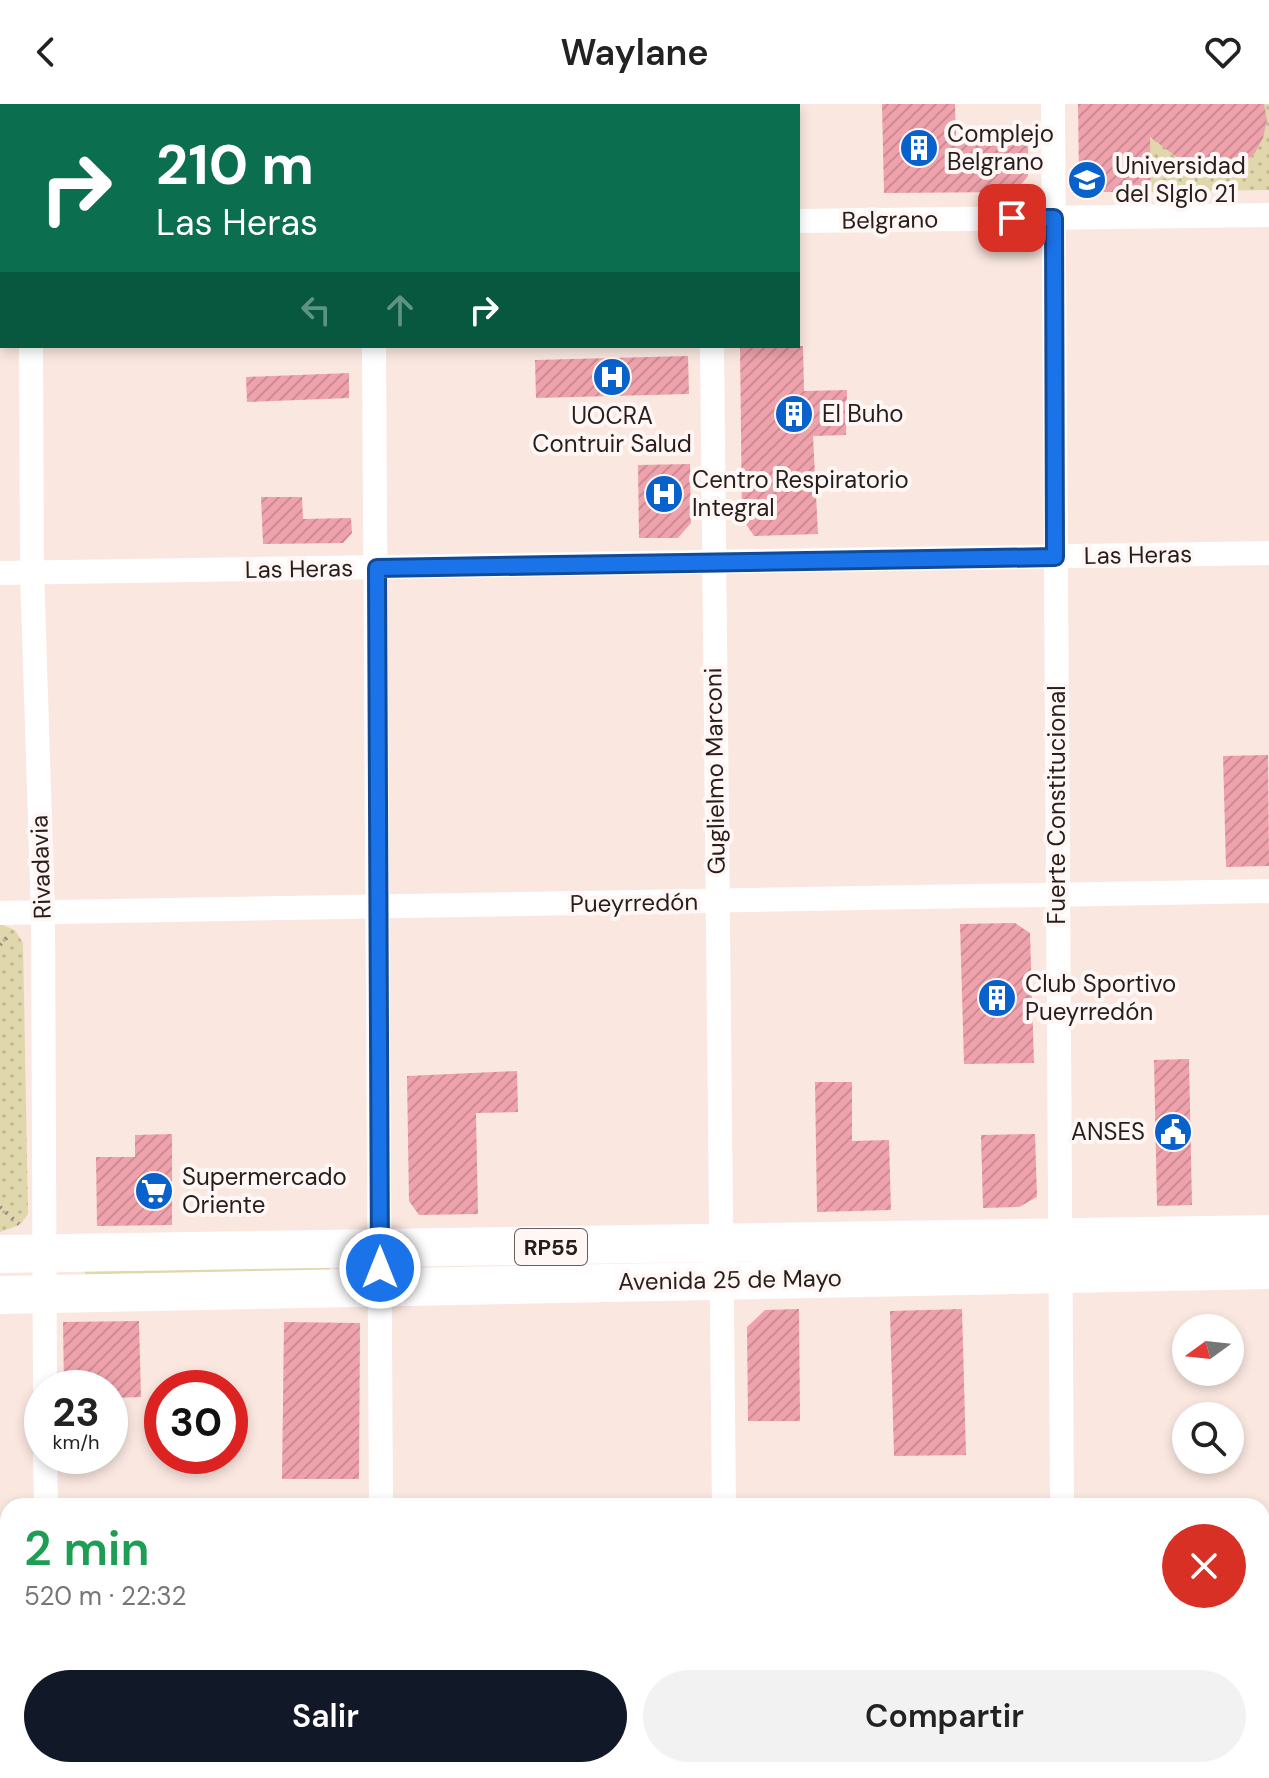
<!DOCTYPE html>
<html lang="es">
<head>
<meta charset="utf-8">
<style>
  body { margin:0; font-family:"DM Sans",sans-serif; background:#f2f2f2; color:#222; height:100vh; display:flex; flex-direction:column; font-size:30px; white-space:nowrap }
  * { box-sizing:border-box; margin:0 }
  p { font-size:26px; color:#767676 }
  .icon { flex:none; width:44px; height:44px; fill:none; stroke:currentColor; stroke-width:2; stroke-linecap:round; stroke-linejoin:round }
  .map { position:relative; flex:1; overflow:hidden }
  .side { position:absolute; left:0px; top:1394px; width:1270px; height:280px; display:flex; flex-direction:column; background:#fff; border-radius:24px 24px 0 0; box-shadow:0 4px 12px #0003 }
  .side>* { flex:none }
  .hud { position:absolute; left:0px; top:0px; width:800px; height:244px; box-shadow:0 4px 12px #0003; background:#0b6e4f; color:#fff; overflow:hidden }
  .needle { width:52px; rotate:255deg }
  .controls { position:absolute; left:1172px; top:1210px; display:grid; gap:16px }
  .controls a { display:grid; place-items:center; width:72px; height:72px; border-radius:50%; background:#fff; box-shadow:0 4px 12px #0003; font-size:40px }
  .speed { position:absolute; left:24px; top:1266px; display:flex; gap:16px; font-size:40px; font-weight:700; text-align:center }
  .speed>* { display:grid; place-content:center; width:104px; height:104px; border-radius:50%; background:#fff; box-shadow:0 4px 12px #0003; line-height:1 }
  .speed small { font-size:20px; font-weight:400 }
  .speed .limit { border:12px solid #d22; background:#fff; color:#111 }
  .pin { position:absolute; display:grid; place-items:center; width:68px; height:68px; color:#fff; margin:-34px; border-radius:16px; box-shadow:0 4px 12px #0006 }
  .me { position:absolute; width:88px; margin:-44px; rotate:0deg; stroke-linejoin:round; filter:drop-shadow(0 0 6px #0008) }
  .turn { display:flex; align-items:center; gap:28px; height:168px; padding:0 24px; font-size:36px }
  .turn .icon { width:104px; height:104px; stroke-width:2.5 }
  .turn b { display:block; font-size:56px; line-height:68px }
  .lanes { display:flex; align-items:center; height:76px; padding:0 24px; background:#0003; justify-content:center; gap:40px; direction:ltr }
  .lanes .off { opacity:.35 }
  .round { display:grid; place-items:center; flex:none; width:84px; height:84px; border-radius:42px; background:#f2f2f2 }
  .headline { display:flex; align-items:center; justify-content:space-between; height:136px; padding:0 24px }
  h1 { font-size:48px; font-weight:600; line-height:60px; color:#1e9e55 }
  .cta { display:flex; gap:16px; margin-top:auto; padding:16px 24px }
  .cta a { flex:1; height:92px; border-radius:48px; background:#111827; color:#fff; font-size:32px; font-weight:600; line-height:92px; text-align:center }
  .cta a+a { background:#f2f2f2; color:#222 }
  header { display:flex; justify-content:space-between; align-items:center; height:104px; padding:0 24px; background:#fff; font-size:36px; font-weight:600 }
  .map>svg:first-child { display:block }
  .grass { fill:#e0d7ac }
  .park { fill:url(#park-dots) }
  .building { fill:url(#building-hatch) }
  .lines { fill:none; stroke-linecap:round; stroke-linejoin:round }
  .path { stroke:#998983; stroke-width:4; stroke-dasharray:2 6; stroke-linecap:butt }
  .street { stroke:#fff; stroke-width:24 }
  .primary { stroke:#fff; stroke-width:38 }
  .route-casing { stroke:#114b97; stroke-width:20 }
  .route { stroke:#1a73e8; stroke-width:14 }
  .labels { text-anchor:middle; stroke-width:8; stroke-linejoin:round; paint-order:stroke }
  .shield { fill:#fef7f5; stroke:#695e5b; stroke-width:2 }
  .shield-label { font-size:22px; font-weight:bold; fill:#291d19 }
  .poi-label { font-size:24px; fill:#291d19; stroke:#fef7f5; text-anchor:start }
  .street-label { font-size:24px; fill:#291d19; stroke:#fef7f5 }
</style>
</head>
<body>
<header><svg class="icon" aria-label="back" viewBox="0 0 24 24"><path d="M15 5l-7 7 7 7"/></svg>Waylane<svg class="icon" aria-label="heart" viewBox="0 0 24 24"><path d="M12 20l-8-8c-3-5 5-10 8-4 3-6 11-1 8 4z"/></svg></header>
<div class="map">
<svg width="1269" height="1674" viewBox="0 0 1269 1674">
  <defs>
    <pattern id="park-dots" width="8" height="8" patternUnits="userSpaceOnUse" patternTransform="scale(2)"><rect width="8" height="8" fill="#e0d7ac"/><path d="M2 2h.1M6 6h.1" fill="none" stroke="#c0b893" stroke-width="1.8" stroke-linecap="round"/></pattern>
    <pattern id="building-hatch" width="6" height="6" patternUnits="userSpaceOnUse" patternTransform="scale(2)"><rect width="6" height="6" fill="#efa2ab"/><path d="M-1 1l2-2M0 6l6-6M5 7l2-2" fill="none" stroke="#cd8b93"/></pattern>
  </defs>
  <rect width="100%" height="100%" fill="#fae7e0"/>
  <path class="grass" d="M 329,1160 L 330,1167 L 85,1171 L 85,1164 Z"/>
  <g class="park">
    <path d="M 1149,0 L 1269,0 L 1269,86 L 1151,88 Z"/>
    <path d="M 0,820 L 15,826 L 23,839 L 28,1110 L 20,1121 L 0,1128 Z"/>
  </g>
  <g class="building">
    <path d="M 882,0 L 955,0 L 956,38 L 1028,36 L 1028,72 L 1015,88 L 884,89 Z"/>
    <path d="M 1078,0 L 1264,0 L 1267,16 L 1263,34 L 1255,49 L 1241,61 L 1224,67 L 1207,68 L 1189,62 L 1150,33 L 1151,88 L 1088,88 L 1079,76 Z"/>
    <path d="M 740,242 L 803,242 L 804,287 L 847,286 L 846,331 L 813,332 L 818,430 L 754,432 L 742,414 Z"/>
    <path d="M 688,252 L 689,290 L 536,294 L 535,256 Z"/>
    <path d="M 349,269 L 349,294 L 247,298 L 246,273 Z"/>
    <path d="M 690,360 L 691,419 L 678,434 L 639,434 L 638,361 Z"/>
    <path d="M 261,393 L 302,393 L 303,415 L 351,414 L 352,429 L 343,439 L 263,440 Z"/>
    <path d="M 1268,651 L 1269,762 L 1226,763 L 1223,652 Z"/>
    <path d="M 1015,819 L 1030,829 L 1034,959 L 964,960 L 960,820 Z"/>
    <path d="M 1189,955 L 1192,1101 L 1157,1102 L 1154,956 Z"/>
    <path d="M 517,967 L 518,1008 L 476,1009 L 478,1110 L 419,1111 L 409,1097 L 407,972 Z"/>
    <path d="M 815,978 L 852,978 L 852,1037 L 889,1036 L 891,1106 L 817,1108 Z"/>
    <path d="M 172,1030 L 172,1121 L 97,1122 L 96,1053 L 135,1053 L 135,1031 Z"/>
    <path d="M 1035,1030 L 1037,1093 L 1019,1103 L 983,1104 L 981,1031 Z"/>
    <path d="M 799,1205 L 800,1317 L 748,1317 L 747,1223 L 765,1206 Z"/>
    <path d="M 962,1205 L 966,1351 L 894,1352 L 890,1207 Z"/>
    <path d="M 139,1217 L 141,1293 L 110,1294 L 110,1284 L 64,1284 L 63,1218 Z"/>
    <path d="M 284,1218 L 360,1219 L 359,1375 L 282,1375 Z"/>
  </g>
  <g class="lines">
    <g class="path">
      <path d="M 0,841 L 9,831"/>
      <path d="M 0,1103 L 19,1120"/>
    </g>
    <g class="street">
      <path d="M 30,0 L 30,2"/>
      <path d="M 370,0 L 370,2"/>
      <path d="M 709,0 L 709,2"/>
      <path d="M 1053,0 L 1062,1402"/>
      <path d="M 798,117 L 1269,111"/>
      <path d="M 0,132 L 2,132"/>
      <path d="M 31,242 L 32,467 L 43,810 L 45,1284"/>
      <path d="M 374,242 L 381,1402"/>
      <path d="M 712,242 L 724,1402"/>
      <path d="M 0,469 L 1269,449"/>
      <path d="M 0,809 L 1269,787"/>
      <path d="M 45,1352 L 46,1402"/>
      <path d="M 1262,1513 L 1269,1513"/>
      <path d="M 0,1535 L 8,1535"/>
      <path d="M 47,1666 L 47,1674"/>
      <path d="M 383,1666 L 383,1674"/>
      <path d="M 726,1666 L 726,1674"/>
      <path d="M 1066,1666 L 1066,1674"/>
    </g>
    <g class="primary">
      <path d="M 0,1150 L 1269,1130"/>
      <path d="M 0,1191 L 1269,1166"/>
    </g>
  </g>
  <g class="lines">
    <g class="route-casing">
      <path id="route" d="M 380,1164 L 377,464 L 1055,453 L 1054,114 L 1012,114"/>
    </g>
    <use href="#route" class="route"/>
  </g>
  <defs>
    <g id="building-disc" transform="scale(2)"><circle r="9.5" fill="#0961cb" stroke="#fef7f5"/><path d="M-4-6H4V6H1V3H-1V6H-4ZM-2.5-4.3h1.7v1.8h-1.7ZM.8-4.3h1.7v1.8H.8ZM-2.5-1h1.7V.8h-1.7ZM.8-1h1.7V.8H.8Z" fill="#fff"/></g>
    <g id="university-disc" transform="scale(2)"><circle r="9.5" fill="#0961cb" stroke="#fef7f5"/><path d="M0-5L7-2L0 1L-7-2ZM-4 1L0 2.5L4 1V4Q0 6-4 4Z" fill="#fff"/></g>
    <g id="hospital-disc" transform="scale(2)"><circle r="9.5" fill="#0961cb" stroke="#fef7f5"/><path d="M-5-5h3v3.5h4V-5h3V5h-3V1.5h-4V5h-3Z" fill="#fff"/></g>
    <g id="civic-disc" transform="scale(2)"><circle r="9.5" fill="#0961cb" stroke="#fef7f5"/><path d="M-.6-6.5H3V-4.5H.6V-3L4-1V1h2V6H-6V1h2V-1L-.6-3ZM-1.2 2.5V6h2.4V2.5Z" fill="#fff"/></g>
    <g id="supermarket-disc" transform="scale(2)"><circle r="9.5" fill="#0961cb" stroke="#fef7f5"/><path d="M-6-5.5h2.5l.6 2H6L4.5 2H-2.5L-4.4-4H-6ZM-1.5 3.2a1.3 1.3 0 1 0 .1 0ZM3 3.2a1.3 1.3 0 1 0 .1 0Z" fill="#fff"/></g>
  </defs>
  <g fill-rule="evenodd">
    <use href="#building-disc" x="919" y="44"/>
    <use href="#university-disc" x="1087" y="76"/>
    <use href="#hospital-disc" x="612" y="273"/>
    <use href="#building-disc" x="794" y="310"/>
    <use href="#hospital-disc" x="664" y="390"/>
    <use href="#building-disc" x="997" y="894"/>
    <use href="#civic-disc" x="1173" y="1028"/>
    <use href="#supermarket-disc" x="154" y="1087"/>
  </g>
  <g class="labels">
    <rect class="shield" x="515" y="1125" width="72" height="36" rx="6"/>
    <g class="shield-label">
      <text x="551" y="1151">RP55</text>
    </g>
    <g class="poi-label">
      <text x="947" y="38">Complejo<tspan x="947" dy="28">Belgrano</tspan></text>
      <text x="1115" y="70">Universidad<tspan x="1115" dy="28">del SIglo 21</tspan></text>
      <text x="822" y="318">El Buho</text>
      <text x="612" y="320" text-anchor="middle">UOCRA<tspan x="612" dy="28">Contruir Salud</tspan></text>
      <text x="692" y="384">Centro Respiratorio<tspan x="692" dy="28">Integral</tspan></text>
      <text x="1025" y="888">Club Sportivo<tspan x="1025" dy="28">Pueyrredón</tspan></text>
      <text x="1145" y="1036" text-anchor="end">ANSES</text>
      <text x="182" y="1081">Supermercado<tspan x="182" dy="28">Oriente</tspan></text>
    </g>
    <g class="street-label">
      <text transform="translate(890 116) rotate(-1)" y="8">Belgrano</text>
      <text transform="translate(1138 451) rotate(-1)" y="8">Las Heras</text>
      <text transform="translate(299 465) rotate(-1)" y="8">Las Heras</text>
      <text transform="translate(715 667) rotate(-91)" y="8">Guglielmo Marconi</text>
      <text transform="translate(1057 701) rotate(-90)" y="8">Fuerte Constitucional</text>
      <text transform="translate(41 763) rotate(-92)" y="8">Rivadavia</text>
      <text transform="translate(634 799) rotate(-1)" y="8">Pueyrredón</text>
      <text transform="translate(730 1176) rotate(-1)" y="8">Avenida 25 de Mayo</text>
    </g>
  </g>
</svg>
<div class="controls">
<a><svg class="needle" viewBox="-14 -14 28 28"><path d="M0-13l5 13h-10z" fill="#e53935"/><path d="M0 13l5-13h-10z" fill="#767676"/></svg></a>
<a><svg class="icon" aria-label="search" viewBox="0 0 24 24"><circle cx="10" cy="10" r="6"/><path d="M15 15l6 6"/></svg></a>
</div>
<div class="speed"><div>23<small>km/h</small></div><div class="limit">30</div></div>
<div class="pin" style="left:1012px;top:114px;background:#d93025"><svg class="icon" aria-label="arrive" viewBox="0 0 24 24"><path d="M6 21V4h12l-3 4 3 4H6"/></svg></div>
<svg class="me" style="left:380px;top:1164px" viewBox="-20 -20 40 40"><circle r="17" fill="#1a73e8" stroke="#fff" stroke-width="3"/><path d="M0-11L8 9 0 5-8 9z" fill="#fff"/></svg>
<div class="hud">
<div class="turn"><svg class="icon" aria-label="right" viewBox="0 0 24 24"><path d="M7 20v-9h11M14 6l5 5-5 5"/></svg><div><b>210 m</b>Las Heras</div></div>
<div class="lanes"><svg class="icon off" aria-label="left" viewBox="0 0 24 24"><path d="M17 20v-9H6M10 6l-5 5 5 5"/></svg><svg class="icon off" aria-label="ahead" viewBox="0 0 24 24"><path d="M12 20V5M6 11l6-6 6 6"/></svg><svg class="icon" aria-label="right" viewBox="0 0 24 24"><path d="M7 20v-9h11M14 6l5 5-5 5"/></svg></div>
</div>
<section class="side">
<div class="headline"><div><h1>2 min</h1><p>520 m · 22:32</p></div><a class="round" style="background:#d93025;color:#fff"><svg class="icon" aria-label="close" viewBox="0 0 24 24"><path d="M6 6l12 12M18 6L6 18"/></svg></a></div>
<div class="cta"><a>Salir</a><a>Compartir</a></div>
</section>
</div>
</body>
</html>
